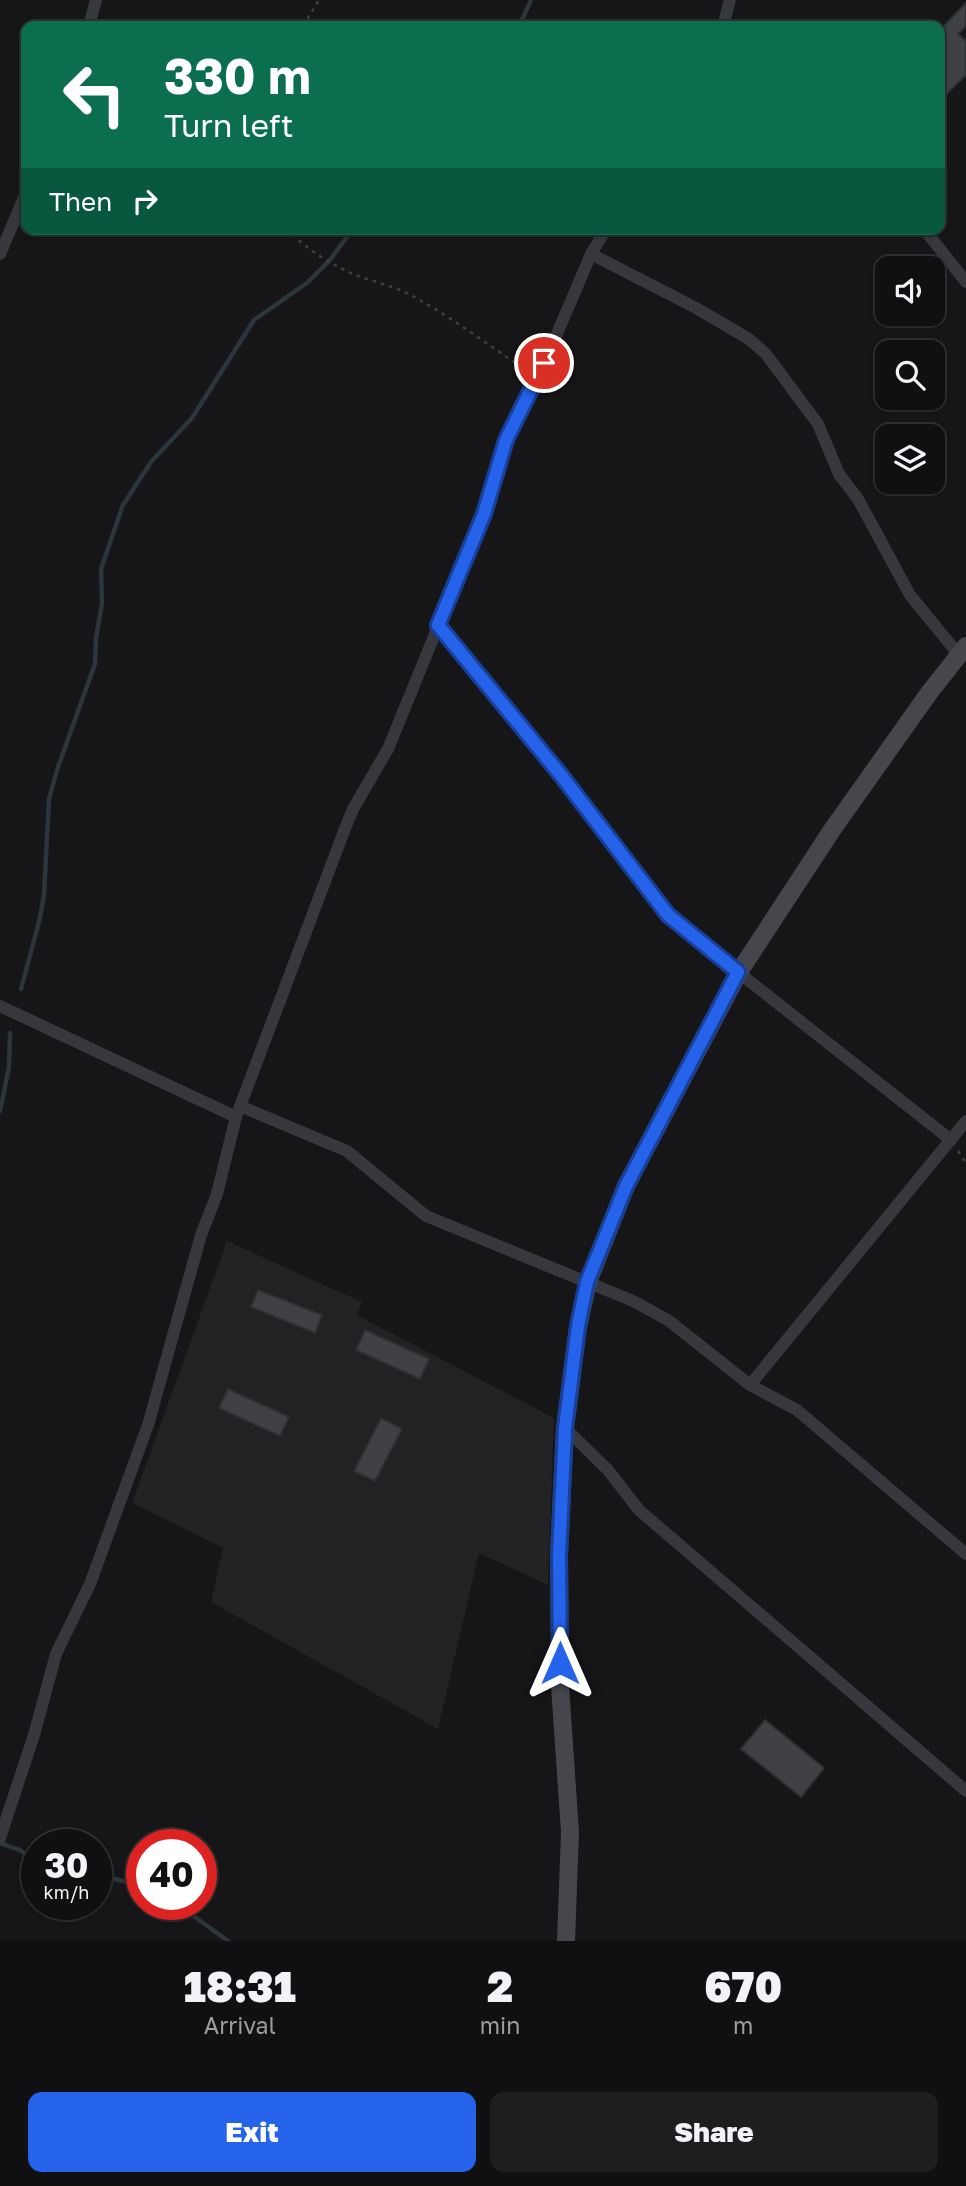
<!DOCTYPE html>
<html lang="en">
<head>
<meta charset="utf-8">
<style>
  body { margin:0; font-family:"Golos Text",sans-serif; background:#1e1e20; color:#f1f3f6; height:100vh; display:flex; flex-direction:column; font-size:26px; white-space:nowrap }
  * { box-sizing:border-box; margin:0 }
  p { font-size:23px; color:#9c9d9f }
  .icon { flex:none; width:38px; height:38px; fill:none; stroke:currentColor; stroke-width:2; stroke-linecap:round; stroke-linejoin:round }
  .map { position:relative; height:1941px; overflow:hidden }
  .sheet { display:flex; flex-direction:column; background:#101012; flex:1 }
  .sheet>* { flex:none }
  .guide { position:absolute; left:21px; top:21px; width:924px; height:214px; border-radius:14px; box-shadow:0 2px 5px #0004,0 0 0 2px #303032; background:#0b6e4f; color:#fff; overflow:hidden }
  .controls { position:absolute; left:875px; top:256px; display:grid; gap:14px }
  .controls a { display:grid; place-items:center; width:70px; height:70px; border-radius:14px; background:#101012; box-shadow:0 2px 5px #0004,0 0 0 2px #303032; font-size:35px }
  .speed { position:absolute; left:21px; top:1829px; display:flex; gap:14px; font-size:35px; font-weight:700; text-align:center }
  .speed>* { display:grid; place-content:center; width:91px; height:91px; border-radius:50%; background:#101012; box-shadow:0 2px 5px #0004,0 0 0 2px #303032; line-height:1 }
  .speed small { font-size:18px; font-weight:400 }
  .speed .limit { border:10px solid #d22; background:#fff; color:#111 }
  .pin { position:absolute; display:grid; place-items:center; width:60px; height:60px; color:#fff; margin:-30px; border:4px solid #fff; border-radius:50%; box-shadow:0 2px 7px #0007 }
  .me { position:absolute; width:77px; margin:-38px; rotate:0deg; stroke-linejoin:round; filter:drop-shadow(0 0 5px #0008) }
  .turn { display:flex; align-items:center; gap:24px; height:147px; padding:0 28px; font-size:32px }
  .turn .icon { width:91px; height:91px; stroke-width:2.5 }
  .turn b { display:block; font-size:49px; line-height:60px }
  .then { display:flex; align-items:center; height:66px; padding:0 28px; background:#0003; gap:14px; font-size:26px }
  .eta { display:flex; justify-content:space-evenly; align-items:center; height:119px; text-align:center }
  .eta b { font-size:42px; font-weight:800; line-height:49px }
  .primary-button { display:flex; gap:14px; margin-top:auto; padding:14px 28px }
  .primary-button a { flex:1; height:80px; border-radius:14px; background:#2563eb; color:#fff; font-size:28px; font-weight:800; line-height:80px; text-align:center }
  .primary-button a+a { background:#1e1e20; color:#f1f3f6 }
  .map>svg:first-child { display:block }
  .built { fill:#222225 }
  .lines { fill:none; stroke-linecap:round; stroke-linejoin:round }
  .stream { stroke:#2c353c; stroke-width:4.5 }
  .building { fill:#404145; stroke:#303034; stroke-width:2 }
  .path { stroke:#3d3f44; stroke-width:2.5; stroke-dasharray:3.5 5; stroke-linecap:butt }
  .street { stroke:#37383d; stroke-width:12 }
  .secondary { stroke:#45474d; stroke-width:18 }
  .route-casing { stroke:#184099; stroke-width:18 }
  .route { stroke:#2563eb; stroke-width:12 }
</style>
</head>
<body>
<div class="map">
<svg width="966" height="1941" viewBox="0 0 966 1941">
  <rect width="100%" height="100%" fill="#161618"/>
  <path class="built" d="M 227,1241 L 362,1302 L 357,1315 L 554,1418 L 548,1585 L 479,1553 L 438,1729 L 211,1602 L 223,1548 L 132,1503 Z"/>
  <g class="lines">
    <g class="stream">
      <path d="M 519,26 L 531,0"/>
      <path d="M 21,989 L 39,922 L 44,895 L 49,799 L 58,767 L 95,664 L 96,638 L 102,603 L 101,569 L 123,505 L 151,462 L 192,418 L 254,320 L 307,283 L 329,261 L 353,229"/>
      <path d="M 0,1111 L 9,1067 L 10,1033"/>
      <path d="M 0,1843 L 20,1850 L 37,1863"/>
      <path d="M 96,1878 L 111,1878 L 142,1886"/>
      <path d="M 177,1904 L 228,1941"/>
    </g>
  </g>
  <g class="building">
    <path d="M 966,3 L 966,26 L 958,34 L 966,41 L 966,75 L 940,100 L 940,30 Z"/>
    <path d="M 258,1290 L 322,1315 L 315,1333 L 251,1307 Z"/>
    <path d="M 365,1330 L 429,1359 L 420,1379 L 356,1350 Z"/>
    <path d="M 228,1389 L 289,1417 L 280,1436 L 219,1408 Z"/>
    <path d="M 381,1418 L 402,1429 L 375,1481 L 354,1471 Z"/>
    <path d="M 765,1720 L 824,1768 L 801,1797 L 741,1749 Z"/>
  </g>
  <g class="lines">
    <g class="path">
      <path d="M 303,26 L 319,0"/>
      <path d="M 286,229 C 307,249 332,266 358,276 C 375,282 393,286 409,294 C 450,316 488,345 526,370"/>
      <path d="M 958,1151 L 966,1163"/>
    </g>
    <g class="street">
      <path d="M 89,26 L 96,0"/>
      <path d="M 723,26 L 730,0"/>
      <path d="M 924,229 L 966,282"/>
      <path d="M 0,254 L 26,193"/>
      <path d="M 591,254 L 696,308 L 749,339 L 766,354 L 818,424 L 839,474 L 858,499 L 910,595 L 959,655"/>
      <path d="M 438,625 L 560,774 L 652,896 L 668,915 L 691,935 L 951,1140"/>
      <path d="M 0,1006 L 236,1117"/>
      <path d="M 240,1106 L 347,1151 L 426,1216 L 633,1301 L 668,1320 L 750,1385 L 797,1410 L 966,1554"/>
      <path d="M 750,1385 L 966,1121"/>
      <path d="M 565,1428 L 608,1470 L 639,1510 L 966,1791"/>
      <path d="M 0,1838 L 34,1735 L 56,1654 L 90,1584 L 148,1425 L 201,1235 L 217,1194 L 236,1117 L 346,826 L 353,809 L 388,749 L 484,514 L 506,440 L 551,348 L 591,254 L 606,229"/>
    </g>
    <path class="secondary" d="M 566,1941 L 570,1832 L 560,1686 L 559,1554 L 565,1428 L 578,1327 L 588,1282 L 626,1186 L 739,972 L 832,830 L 929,693 L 966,646"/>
  </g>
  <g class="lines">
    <g class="route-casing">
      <path id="route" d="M 544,363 L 506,440 L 484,514 L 438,625 L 560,774 L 668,915 L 738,972 L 626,1186 L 587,1282 L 578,1326 L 565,1428 L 559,1555 L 560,1663"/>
    </g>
    <use href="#route" class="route"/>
  </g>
</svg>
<div class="controls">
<a><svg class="icon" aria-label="sound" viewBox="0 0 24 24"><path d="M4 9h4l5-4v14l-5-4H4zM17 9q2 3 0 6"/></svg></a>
<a><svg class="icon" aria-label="search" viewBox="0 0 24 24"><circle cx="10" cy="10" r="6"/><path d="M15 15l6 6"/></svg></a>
<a><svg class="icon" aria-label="layers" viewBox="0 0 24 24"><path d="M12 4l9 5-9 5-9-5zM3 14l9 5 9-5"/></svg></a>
</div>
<div class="speed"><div>30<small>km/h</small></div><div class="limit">40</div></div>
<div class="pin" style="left:544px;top:363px;background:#d93025"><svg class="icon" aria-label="arrive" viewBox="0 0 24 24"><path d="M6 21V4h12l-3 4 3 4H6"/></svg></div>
<svg class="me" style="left:560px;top:1663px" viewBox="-20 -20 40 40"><path d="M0-17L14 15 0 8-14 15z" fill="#2563eb" stroke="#fff" stroke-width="4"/></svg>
<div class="guide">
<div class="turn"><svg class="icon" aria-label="left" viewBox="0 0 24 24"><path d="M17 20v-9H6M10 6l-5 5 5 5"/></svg><div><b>330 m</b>Turn left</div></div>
<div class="then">Then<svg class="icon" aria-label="right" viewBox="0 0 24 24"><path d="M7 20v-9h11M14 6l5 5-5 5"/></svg></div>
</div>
</div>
<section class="sheet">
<div class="eta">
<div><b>18:31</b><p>Arrival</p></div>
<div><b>2</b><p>min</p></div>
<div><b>670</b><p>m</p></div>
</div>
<div class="primary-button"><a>Exit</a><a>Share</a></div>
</section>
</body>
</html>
